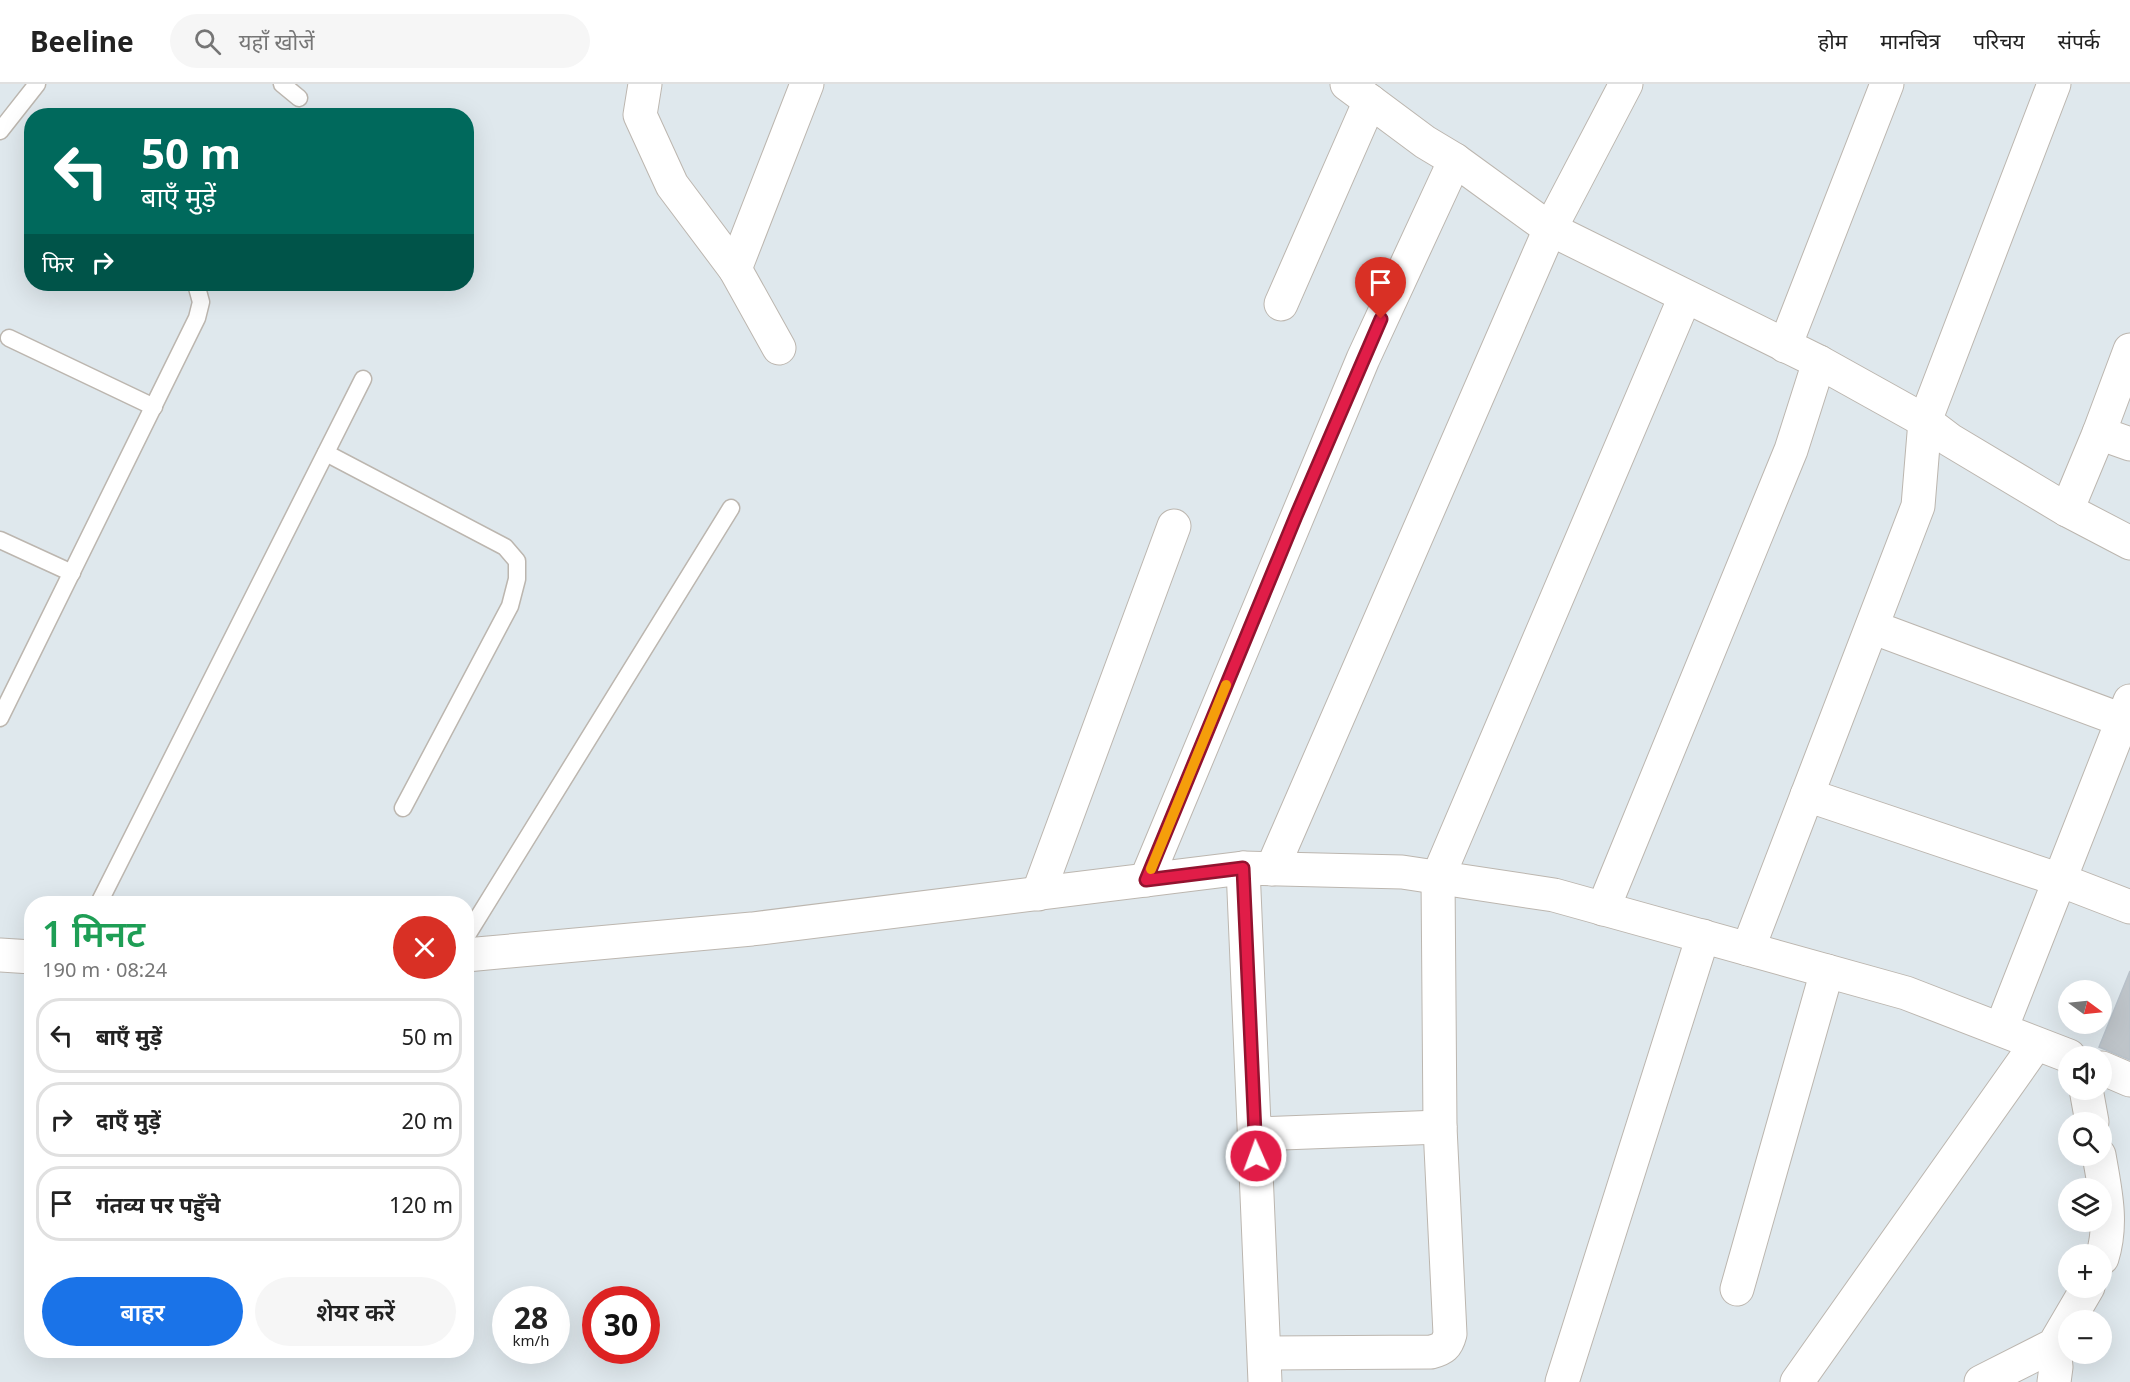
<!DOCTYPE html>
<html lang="hi">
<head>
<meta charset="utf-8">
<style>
  body { margin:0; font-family:"Noto Sans","Noto Sans Devanagari",sans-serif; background:#f6f6f6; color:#222; height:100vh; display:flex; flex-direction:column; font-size:22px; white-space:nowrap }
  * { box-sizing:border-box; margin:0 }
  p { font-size:20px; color:#767676 }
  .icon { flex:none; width:33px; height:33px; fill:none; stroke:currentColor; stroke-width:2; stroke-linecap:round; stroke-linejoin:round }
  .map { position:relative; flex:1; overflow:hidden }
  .panel { position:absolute; left:24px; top:812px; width:450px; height:462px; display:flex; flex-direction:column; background:#fff; border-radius:24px; box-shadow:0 6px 24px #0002 }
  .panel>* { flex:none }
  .top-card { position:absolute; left:24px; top:24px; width:450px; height:183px; border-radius:24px; box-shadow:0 6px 24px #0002; background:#00695c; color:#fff; overflow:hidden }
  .needle { width:39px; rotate:105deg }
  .tools { position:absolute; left:2058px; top:896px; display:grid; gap:12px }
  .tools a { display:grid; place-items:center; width:54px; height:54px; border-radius:50%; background:#fff; box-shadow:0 6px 24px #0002; font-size:30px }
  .speed { position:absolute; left:492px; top:1202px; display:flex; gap:12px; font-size:30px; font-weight:700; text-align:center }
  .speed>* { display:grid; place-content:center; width:78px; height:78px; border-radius:50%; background:#fff; box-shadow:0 6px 24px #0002; line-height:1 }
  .speed small { font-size:15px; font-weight:400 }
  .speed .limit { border:9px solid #d22; background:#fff; color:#111 }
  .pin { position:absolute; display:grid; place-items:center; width:51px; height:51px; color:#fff; margin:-62px -26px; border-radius:50% 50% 50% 0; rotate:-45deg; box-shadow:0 0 6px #0007 }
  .pin .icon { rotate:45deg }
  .me { position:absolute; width:66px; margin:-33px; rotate:358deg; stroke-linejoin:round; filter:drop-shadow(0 0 4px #0008) }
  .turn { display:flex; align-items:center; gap:21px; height:126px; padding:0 18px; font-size:27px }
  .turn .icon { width:78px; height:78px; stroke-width:2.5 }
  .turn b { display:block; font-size:42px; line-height:51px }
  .then { display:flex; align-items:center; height:57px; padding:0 18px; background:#0003; gap:12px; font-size:22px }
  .round { display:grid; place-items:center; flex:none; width:63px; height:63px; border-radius:32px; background:#f6f6f6 }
  .headline { display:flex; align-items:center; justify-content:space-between; height:102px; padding:0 18px }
  h1 { font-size:36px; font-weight:600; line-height:45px; color:#1e9e55 }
  .button { display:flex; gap:12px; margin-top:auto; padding:12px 18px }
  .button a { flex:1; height:69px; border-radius:36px; background:#1a73e8; color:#fff; font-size:24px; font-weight:600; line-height:69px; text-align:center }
  .button a+a { background:#f6f6f6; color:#222 }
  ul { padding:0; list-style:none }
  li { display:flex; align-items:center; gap:18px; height:75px; margin:0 12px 9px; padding:0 6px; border:3px solid #e0e0e0; border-radius:24px }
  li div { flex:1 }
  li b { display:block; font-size:22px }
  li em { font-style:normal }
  header { display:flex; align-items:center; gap:36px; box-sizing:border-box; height:84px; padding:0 30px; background:#fff; border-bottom:2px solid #e0e0e0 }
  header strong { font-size:28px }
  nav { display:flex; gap:33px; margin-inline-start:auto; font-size:21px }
  .search { width:420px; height:54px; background:#f6f6f6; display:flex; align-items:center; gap:15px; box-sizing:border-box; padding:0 21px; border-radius:33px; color:#767676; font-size:22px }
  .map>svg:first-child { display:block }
  .building { fill:#bec4c9; stroke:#b8c1c9; stroke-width:1.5 }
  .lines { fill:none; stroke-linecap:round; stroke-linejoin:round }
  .lane-casing { stroke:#bcb6af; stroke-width:19 }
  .street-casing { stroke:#bcb6af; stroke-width:35 }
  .secondary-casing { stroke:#bcb6af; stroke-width:35 }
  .lane { stroke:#fff; stroke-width:16 }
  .street { stroke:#fff; stroke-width:33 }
  .secondary { stroke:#fff; stroke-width:33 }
  .route-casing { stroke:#92132f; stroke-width:15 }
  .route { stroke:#e11d48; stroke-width:10 }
  .slow { stroke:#f59e0b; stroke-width:10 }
</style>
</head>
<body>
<header>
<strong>Beeline</strong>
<div class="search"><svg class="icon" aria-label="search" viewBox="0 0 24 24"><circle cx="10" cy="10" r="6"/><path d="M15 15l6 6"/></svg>यहाँ खोजें</div>
<nav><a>होम</a><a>मानचित्र</a><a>परिचय</a><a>संपर्क</a></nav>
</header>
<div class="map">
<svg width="2130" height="1298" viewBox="0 0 2130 1298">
  <rect width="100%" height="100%" fill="#dfe8ed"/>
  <path class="building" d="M 2130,887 L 2130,976 L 2099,963 Z"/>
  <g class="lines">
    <g class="lane-casing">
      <g id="lane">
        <path d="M 282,0 L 299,14"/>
        <path d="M 0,47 L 37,0"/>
        <path d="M 9,254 L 154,323"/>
        <path d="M 326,369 L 505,463 L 517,477 L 517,495 L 510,522 L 403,724"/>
        <path d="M 0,456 L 72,489"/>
        <path d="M 0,634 L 197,234 L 201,218 L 196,200"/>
        <path d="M 99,819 L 363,295"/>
        <path d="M 466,853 L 731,424"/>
      </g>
    </g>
    <g class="street-casing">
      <g id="street">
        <path d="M 645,0 L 640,31 L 672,101 L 735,185 L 779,264"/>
        <path d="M 1347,0 L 1425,58 L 1455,76 L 1550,145 L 1819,278 L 1925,337 L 1950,356 L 2067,426 L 2130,459"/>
        <path d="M 735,185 L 807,0"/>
        <path d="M 1281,220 L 1370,17"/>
        <path d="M 1785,262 L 1887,0"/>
        <path d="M 2099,349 L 2130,360"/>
        <path d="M 2067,426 L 2099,349 L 2130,266"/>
        <path d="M 1872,543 L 2130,639"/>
        <path d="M 1807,711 L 2060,796 L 2130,823"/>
        <path d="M 1243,784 L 1265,1298"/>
        <path d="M 1272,785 L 1550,145 L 1626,0"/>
        <path d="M 1146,796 L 1363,275 L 1455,76"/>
        <path d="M 1038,810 L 1174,442"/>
        <path d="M 1603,825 L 1791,366 L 1819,278"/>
        <path d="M 1748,865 L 1918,422 L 1925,337 L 2054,0"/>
        <path d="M 2001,945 L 2130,617"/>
        <path d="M 2086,1005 L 2092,1038"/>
        <path d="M 1255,1050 L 1440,1043"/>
        <path d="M 2099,1071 C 2105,1106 2113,1139 2102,1174"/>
        <path d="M 1737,1205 L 1827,887"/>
        <path d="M 1265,1269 L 1431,1268 C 1443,1265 1447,1262 1450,1250 L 1440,1043 L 1438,793 L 1685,213"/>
        <path d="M 1562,1298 L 1703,852"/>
        <path d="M 1797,1298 L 2036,960"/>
        <path d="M 1981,1298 L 2054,1261 L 2088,1203"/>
        <path d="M 2054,1298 L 2056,1283 L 2054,1261"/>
      </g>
    </g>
    <g class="secondary-casing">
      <g id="secondary">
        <path d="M 0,871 L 32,873"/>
        <path d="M 466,871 L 752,845 L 1243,784 L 1402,788 L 1554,811 L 1906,909 L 2069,972"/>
        <path d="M 2102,984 L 2130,996"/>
      </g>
    </g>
    <use href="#lane" class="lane"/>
    <use href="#street" class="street"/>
    <use href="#secondary" class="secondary"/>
  </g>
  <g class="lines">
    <g class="route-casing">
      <path id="route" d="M 1256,1072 L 1243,784 L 1146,796 L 1296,432 L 1381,235"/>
    </g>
    <use href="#route" class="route"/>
    <path class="slow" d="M 1151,785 L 1226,601"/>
  </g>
</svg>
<div class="tools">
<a><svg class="needle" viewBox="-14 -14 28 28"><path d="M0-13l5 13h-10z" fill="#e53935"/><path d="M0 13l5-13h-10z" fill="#767676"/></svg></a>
<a><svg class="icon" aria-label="sound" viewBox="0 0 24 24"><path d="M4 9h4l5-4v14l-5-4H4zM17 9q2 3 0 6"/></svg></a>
<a><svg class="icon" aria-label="search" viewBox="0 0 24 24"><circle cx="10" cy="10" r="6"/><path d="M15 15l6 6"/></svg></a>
<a><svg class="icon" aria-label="layers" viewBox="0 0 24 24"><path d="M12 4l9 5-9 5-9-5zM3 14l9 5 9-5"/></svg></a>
<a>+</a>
<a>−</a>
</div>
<div class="speed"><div>28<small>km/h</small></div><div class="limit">30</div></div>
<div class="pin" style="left:1381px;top:235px;background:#d93025"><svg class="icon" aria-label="arrive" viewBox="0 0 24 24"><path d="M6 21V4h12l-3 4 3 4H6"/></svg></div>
<svg class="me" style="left:1256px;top:1072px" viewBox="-20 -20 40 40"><circle r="17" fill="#e11d48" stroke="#fff" stroke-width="3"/><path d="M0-11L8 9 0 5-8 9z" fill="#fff"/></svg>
<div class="top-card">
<div class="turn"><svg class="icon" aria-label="left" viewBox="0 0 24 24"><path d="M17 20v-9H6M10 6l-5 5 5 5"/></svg><div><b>50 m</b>बाएँ मुड़ें</div></div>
<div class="then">फिर<svg class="icon" aria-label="right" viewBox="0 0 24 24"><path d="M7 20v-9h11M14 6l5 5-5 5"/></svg></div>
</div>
<section class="panel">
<div class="headline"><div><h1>1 मिनट</h1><p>190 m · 08:24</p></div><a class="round" style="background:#d93025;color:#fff"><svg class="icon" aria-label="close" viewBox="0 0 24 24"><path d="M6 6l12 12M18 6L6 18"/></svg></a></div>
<ul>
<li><svg class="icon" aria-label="left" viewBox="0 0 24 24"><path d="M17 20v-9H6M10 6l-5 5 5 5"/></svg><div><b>बाएँ मुड़ें</b></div><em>50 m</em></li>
<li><svg class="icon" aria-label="right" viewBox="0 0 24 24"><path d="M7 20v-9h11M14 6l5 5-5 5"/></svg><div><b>दाएँ मुड़ें</b></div><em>20 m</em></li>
<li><svg class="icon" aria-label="arrive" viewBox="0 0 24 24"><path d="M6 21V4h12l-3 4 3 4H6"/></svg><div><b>गंतव्य पर पहुँचे</b></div><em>120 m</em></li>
</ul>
<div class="button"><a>बाहर</a><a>शेयर करें</a></div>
</section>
</div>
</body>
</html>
